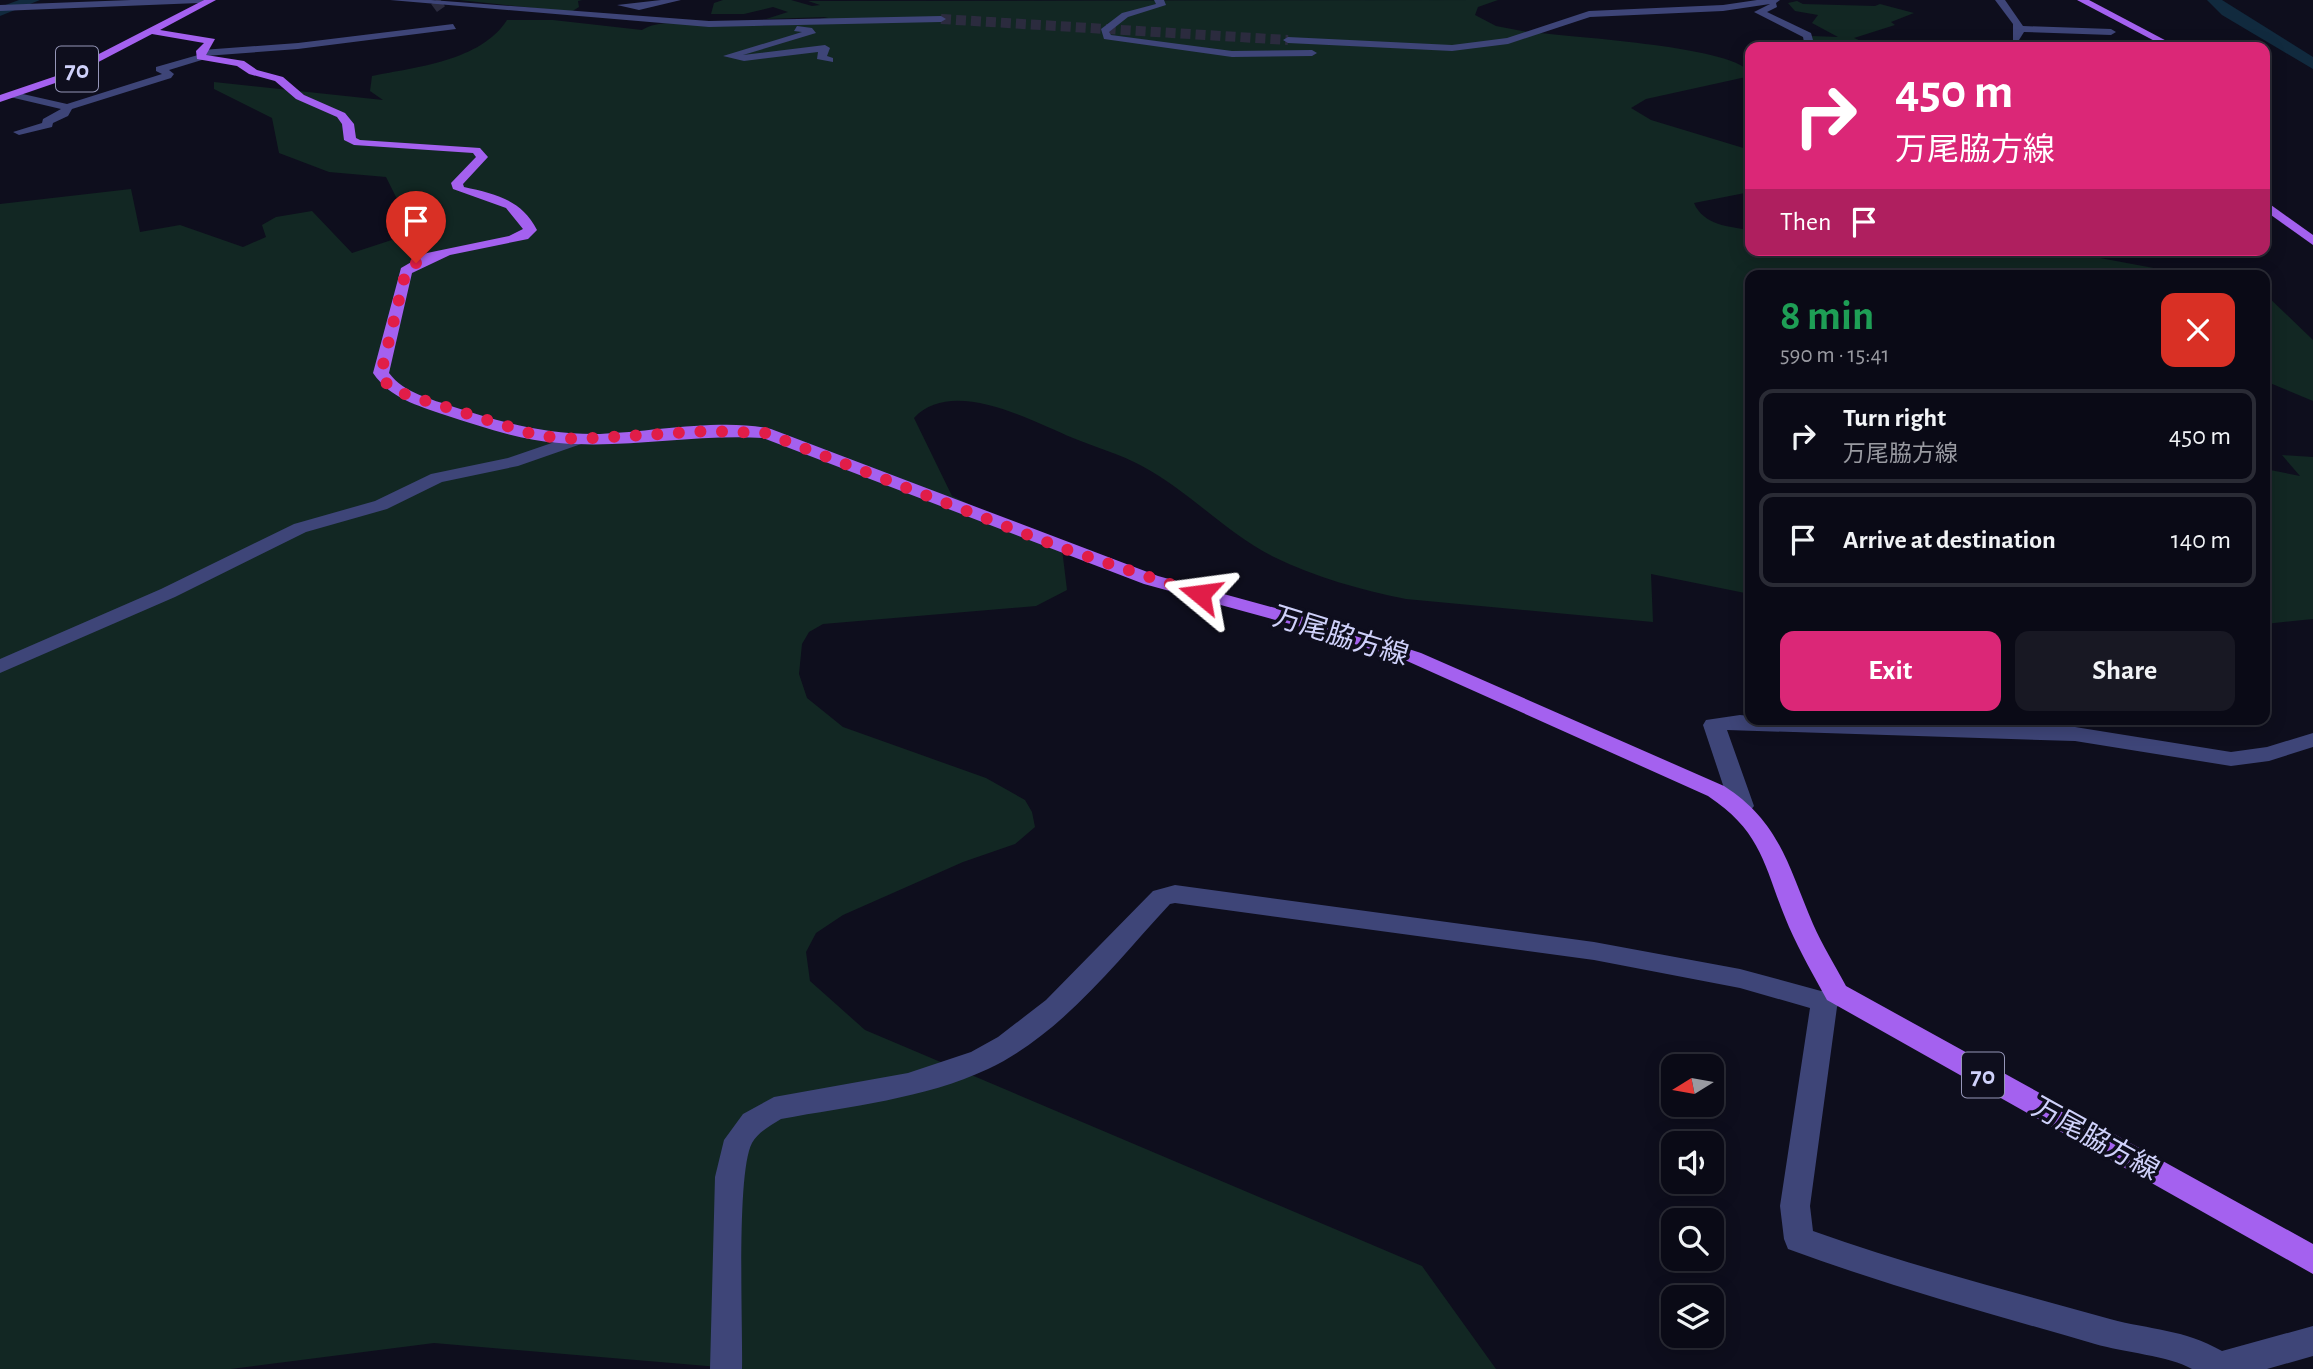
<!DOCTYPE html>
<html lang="en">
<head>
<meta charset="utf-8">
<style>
  body { margin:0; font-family:"Alegreya Sans","Noto Sans JP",sans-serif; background:#181823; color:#f1f3f6; height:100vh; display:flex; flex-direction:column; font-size:26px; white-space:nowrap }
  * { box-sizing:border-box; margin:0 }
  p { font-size:23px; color:#999aa1 }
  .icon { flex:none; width:38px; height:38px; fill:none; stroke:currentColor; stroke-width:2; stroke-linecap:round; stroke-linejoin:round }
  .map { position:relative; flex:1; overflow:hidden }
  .panel { position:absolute; left:1745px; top:270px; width:525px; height:455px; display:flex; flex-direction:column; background:#0a0a16; border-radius:14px; box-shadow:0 4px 18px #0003,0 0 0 2px #2a2b35 }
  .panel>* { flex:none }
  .top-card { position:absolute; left:1745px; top:42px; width:525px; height:214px; border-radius:14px; box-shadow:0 4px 18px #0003,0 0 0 2px #2a2b35; background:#db2777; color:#fff; overflow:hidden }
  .needle { width:46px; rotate:259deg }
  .buttons { position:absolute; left:1661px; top:1054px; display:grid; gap:14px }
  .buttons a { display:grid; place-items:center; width:63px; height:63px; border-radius:14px; background:#0a0a16; box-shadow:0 4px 18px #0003,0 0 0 2px #2a2b35; font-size:35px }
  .pin { position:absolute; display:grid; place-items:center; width:60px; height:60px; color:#fff; margin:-72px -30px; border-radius:50% 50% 50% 0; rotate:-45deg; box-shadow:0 0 7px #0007 }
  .pin .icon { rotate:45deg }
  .me { position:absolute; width:77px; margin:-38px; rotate:286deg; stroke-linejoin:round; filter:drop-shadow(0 0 5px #0008) }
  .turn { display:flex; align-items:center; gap:24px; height:147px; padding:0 35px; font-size:32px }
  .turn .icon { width:91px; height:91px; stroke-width:2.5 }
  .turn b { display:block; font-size:49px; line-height:60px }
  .then { display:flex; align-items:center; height:66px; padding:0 35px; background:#0003; gap:14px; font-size:26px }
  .round { display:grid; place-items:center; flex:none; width:74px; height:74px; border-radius:14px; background:#181823 }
  .head { display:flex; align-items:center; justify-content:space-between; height:119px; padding:0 35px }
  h1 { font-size:42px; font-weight:600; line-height:52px; color:#1e9e55 }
  .button { display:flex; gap:14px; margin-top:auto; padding:14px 35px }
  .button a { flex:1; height:80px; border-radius:14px; background:#db2777; color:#fff; font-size:28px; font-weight:600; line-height:80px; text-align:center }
  .button a+a { background:#181823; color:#f1f3f6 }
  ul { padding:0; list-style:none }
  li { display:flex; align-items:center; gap:21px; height:94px; margin:0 14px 10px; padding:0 21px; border:4px solid #2a2b35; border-radius:14px }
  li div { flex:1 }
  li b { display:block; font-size:26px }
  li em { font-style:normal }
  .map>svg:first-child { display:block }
  .green { fill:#122723 }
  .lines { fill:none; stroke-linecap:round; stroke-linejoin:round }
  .river { fill:#112a3e; fill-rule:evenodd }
  .minor-tunnel { stroke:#2b2b3e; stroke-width:10; stroke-dasharray:10 5; stroke-linecap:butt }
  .minor { fill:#3e4578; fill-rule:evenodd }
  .major { fill:#a461ef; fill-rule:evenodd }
  .route { stroke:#e11d48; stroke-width:12; stroke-dasharray:0 21.6 }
  .labels { text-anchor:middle; stroke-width:7; stroke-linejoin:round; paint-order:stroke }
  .shield { fill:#0e0e1d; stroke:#9596b8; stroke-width:2 }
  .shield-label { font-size:26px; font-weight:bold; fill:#cfd1fa }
  .street-label { font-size:28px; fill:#cfd1fa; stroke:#0e0e1d }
</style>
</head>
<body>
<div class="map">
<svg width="2313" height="1369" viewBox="0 0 2313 1369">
  <rect width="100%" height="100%" fill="#0e0e1d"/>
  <g class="green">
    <path d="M 459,0 L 582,0 L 578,1 L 579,7 L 571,12 Z"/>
    <path d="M 723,0 L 791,0 L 812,6 L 820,5 L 808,1 L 1498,0 L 1478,7 L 1475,15 L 1496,26 L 1522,31 C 1563,37 1728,45 1750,72 L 1746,77 L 1646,99 L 1631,108 L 1651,120 L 1750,150 L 1750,192 L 1694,203 C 1703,225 1730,227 1750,230 L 1750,250 L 2013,250 L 2100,258 L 2191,275 L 1750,275 L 1750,594 L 1651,574 L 1653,622 L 1406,599 C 1361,590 1315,577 1274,557 C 1226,533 1189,491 1142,466 C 1120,454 1095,447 1073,438 C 1030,420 952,377 914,418 L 952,496 L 1062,549 L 1067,590 L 1036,606 L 823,624 L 809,632 L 802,644 L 799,674 L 807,698 L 843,727 L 986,778 L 1025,800 L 1032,812 L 1035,827 L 1015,844 L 963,862 L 843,915 L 816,933 L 806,952 L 810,981 L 865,1030 L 1422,1266 L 1496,1369 L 743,1369 L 434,1343 L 231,1369 L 0,1369 L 0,204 L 131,189 L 140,232 L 180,225 L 243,247 L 266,237 L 262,225 L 276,217 L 312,211 L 352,253 L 410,234 L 443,205 L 399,203 L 386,177 L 329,172 L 279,153 L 272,118 L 214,89 L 214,82 L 383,100 L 370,91 L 372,76 C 416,67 481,61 507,20 L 553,20 L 642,30 C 663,17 691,27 715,26 C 753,26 792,27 828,17 L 766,19 L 788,12 L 773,7 L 744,14 L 711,14 L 714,3 Z"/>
    <path d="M 1797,1 L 1803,4 L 1875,6 L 1880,4 L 1914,13 L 1891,22 L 1895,25 L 1854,38 L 1875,47 L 1812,45 L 1811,36 L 1838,37 L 1812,23 L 1818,15 L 1795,11 L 1788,3 Z"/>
    <path d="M 2264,293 L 2313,340 L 2313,401 L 2265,381 Z"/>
    <path d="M 2282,455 L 2313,457 L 2313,619 L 2265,624 L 2265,469 L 2300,476 Z"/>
  </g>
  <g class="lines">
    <g class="river">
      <path d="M 19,0 L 40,0 L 0,16 L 0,7 Z"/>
      <path d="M 2207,0 L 2222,0 L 2313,57 L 2313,69 L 2222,15 Z"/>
    </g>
    <g class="minor-tunnel">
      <path d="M 434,8 L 445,0"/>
      <path d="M 941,19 L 1288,40"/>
    </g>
    <g class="minor">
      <path d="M 131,0 L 204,0 L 199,3 L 0,11 L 0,5 Z"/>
      <path d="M 390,0 L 431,0 L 709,21 L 941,16 L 946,19 L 941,22 L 709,27 Z"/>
      <path d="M 661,0 L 681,0 L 639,10 L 617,5 Z"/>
      <path d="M 1154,0 L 1164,0 L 1166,5 L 1128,17 L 1109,32 L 1111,35 L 1232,51 L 1312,50 L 1317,53 L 1312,56 L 1232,57 L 1104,39 L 1101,29 L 1122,13 L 1156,4 Z"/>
      <path d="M 1757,0 L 1780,0 L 1776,3 L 1777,7 L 1767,12 L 1811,33 L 1815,47 L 1805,47 L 1803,37 L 1754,12 L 1770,4 L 1723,11 L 1590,17 L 1508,44 L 1452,51 L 1288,43 L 1283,40 L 1288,37 L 1452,45 L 1507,38 L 1589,11 L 1723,5 Z"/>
      <path d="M 1995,0 L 2005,0 L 2023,26 L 2111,29 L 2116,32 L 2111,35 L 2024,32 L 2019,40 L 2013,40 L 2013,24 Z"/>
      <path d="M 453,24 L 456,29 L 298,49 L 205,56 L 205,59 L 169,70 L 174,74 L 171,78 L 72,109 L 68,116 L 53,123 L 52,127 L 19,135 L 13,132 L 42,123 L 43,119 L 61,109 L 10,97 L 9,95 L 14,92 L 67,104 L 162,74 L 156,71 L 156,67 L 198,55 L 202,50 L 298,43 Z"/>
      <path d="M 797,26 L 812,28 L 816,33 L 743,55 L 825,45 L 830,48 L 827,56 L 833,58 L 833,62 L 817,59 L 818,52 L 744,61 L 723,56 L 802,32 L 794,31 Z"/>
      <path d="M 2008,43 L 2171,43 L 2176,46 L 2004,47 Z"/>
      <path d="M 578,434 L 586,439 L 584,443 L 518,466 L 442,482 L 387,509 L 306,532 L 175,597 L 0,673 L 0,659 L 161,589 L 294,524 L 375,501 L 431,474 L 508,458 Z"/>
      <path d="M 1740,715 L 1750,716 L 1750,719 L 1852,719 L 2075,727 L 2231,752 L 2267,747 L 2313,733 L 2313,747 L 2269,761 L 2231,766 L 2075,741 L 1727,730 L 1754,806 L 1750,811 L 1734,811 L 1730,806 L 1703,725 L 1706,720 Z"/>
      <path d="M 1175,885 L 1594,942 L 1740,969 L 1821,991 L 1834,985 L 1843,988 L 1847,995 L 1837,1007 L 1810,1206 L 1813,1231 C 1910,1266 2011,1291 2110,1319 C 2151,1330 2183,1329 2222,1351 L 2313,1326 L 2313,1356 L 2267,1369 L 2192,1369 C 2170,1356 2122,1352 2095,1344 C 1992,1314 1888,1286 1788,1249 L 1784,1239 L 1780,1206 L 1810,1008 L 1740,988 L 1594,960 L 1175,903 L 1170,904 C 1116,962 1062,1034 988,1069 C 924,1099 850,1106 781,1119 C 770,1126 758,1132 752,1143 C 736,1173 743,1327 742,1369 L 710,1369 L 715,1177 L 724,1140 L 743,1114 L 774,1097 L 908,1073 L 971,1052 L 998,1037 L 1046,1000 L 1153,891 Z"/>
    </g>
    <g class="major">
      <path d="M 204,0 L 216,0 L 160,30 L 215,39 L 206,55 L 244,61 L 257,70 L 283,77 L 304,95 L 345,113 L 354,124 L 356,138 L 360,140 L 480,148 L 488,157 L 463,184 L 464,187 C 495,194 521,199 537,230 L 528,239 L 450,255 L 412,273 L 389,373 C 404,393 431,399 454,407 C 503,423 548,435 600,434 C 650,432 723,418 771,429 L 1158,576 L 1319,620 L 1421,653 L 1724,786 C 1780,822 1788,866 1813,924 C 1822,945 1835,965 1846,986 L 2313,1244 L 2313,1274 L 1827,1000 C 1814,976 1800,952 1789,927 C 1764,869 1765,834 1708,796 L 1407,661 L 1305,628 L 1144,584 L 763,438 C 695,434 627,449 559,443 C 520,440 482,427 445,415 C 417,405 391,399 373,373 L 401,268 L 427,253 L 509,236 L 523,229 L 506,208 L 453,189 L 451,183 L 476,157 L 473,153 L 354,145 L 344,140 L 342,124 L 337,117 L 296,99 L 275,81 L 249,74 L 237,66 L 197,59 L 196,51 L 204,43 L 152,34 L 64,80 L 0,102 L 0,95 L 56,76 Z"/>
      <path d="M 2077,0 L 2089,0 L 2178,47 L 2166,47 Z"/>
      <path d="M 2264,200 L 2313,235 L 2313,245 L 2264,210 Z"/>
    </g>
  </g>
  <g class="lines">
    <path class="route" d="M 416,263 L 406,271 L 381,373 L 388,386 L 407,395 L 539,436 L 578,439 L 709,431 L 765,433 L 1062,548 L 1200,594"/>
  </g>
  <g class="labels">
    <g class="shield">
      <rect x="56" y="46.5" width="42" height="45" rx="5"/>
      <rect x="1962" y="1052.5" width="42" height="45" rx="5"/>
    </g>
    <g class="shield-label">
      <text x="77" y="78">70</text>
      <text x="1983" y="1084">70</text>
    </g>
    <g class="street-label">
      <text transform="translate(1341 635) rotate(17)" y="10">万尾脇方線</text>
      <text transform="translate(2096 1138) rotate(29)" y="10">万尾脇方線</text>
    </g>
  </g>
</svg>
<div class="buttons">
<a><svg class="needle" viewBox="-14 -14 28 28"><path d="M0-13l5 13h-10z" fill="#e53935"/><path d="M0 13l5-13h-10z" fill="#999aa1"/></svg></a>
<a><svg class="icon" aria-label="sound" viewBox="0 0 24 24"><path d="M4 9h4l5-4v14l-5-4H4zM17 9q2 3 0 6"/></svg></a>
<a><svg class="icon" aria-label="search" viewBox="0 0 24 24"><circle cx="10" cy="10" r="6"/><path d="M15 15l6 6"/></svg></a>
<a><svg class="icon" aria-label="layers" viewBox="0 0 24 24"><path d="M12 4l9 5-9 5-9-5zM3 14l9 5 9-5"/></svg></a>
</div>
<div class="pin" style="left:416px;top:263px;background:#d93025"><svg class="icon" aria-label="arrive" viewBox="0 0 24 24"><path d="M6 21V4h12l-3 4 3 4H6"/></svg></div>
<svg class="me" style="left:1200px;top:594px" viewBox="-20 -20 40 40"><path d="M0-17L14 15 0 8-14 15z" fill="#e11d48" stroke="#fff" stroke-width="4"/></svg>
<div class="top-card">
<div class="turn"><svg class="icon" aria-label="right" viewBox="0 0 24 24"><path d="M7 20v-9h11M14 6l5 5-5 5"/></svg><div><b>450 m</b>万尾脇方線</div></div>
<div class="then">Then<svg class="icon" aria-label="arrive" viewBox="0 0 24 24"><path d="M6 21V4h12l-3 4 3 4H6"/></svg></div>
</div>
<section class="panel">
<div class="head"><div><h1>8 min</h1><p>590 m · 15:41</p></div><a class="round" style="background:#d93025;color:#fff"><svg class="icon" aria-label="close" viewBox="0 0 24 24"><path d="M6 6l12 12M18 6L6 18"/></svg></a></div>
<ul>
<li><svg class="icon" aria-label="right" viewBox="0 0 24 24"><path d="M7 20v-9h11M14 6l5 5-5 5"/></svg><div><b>Turn right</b><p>万尾脇方線</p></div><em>450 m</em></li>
<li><svg class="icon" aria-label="arrive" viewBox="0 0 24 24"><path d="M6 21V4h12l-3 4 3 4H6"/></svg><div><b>Arrive at destination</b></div><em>140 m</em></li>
</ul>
<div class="button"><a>Exit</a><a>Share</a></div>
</section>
</div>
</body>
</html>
